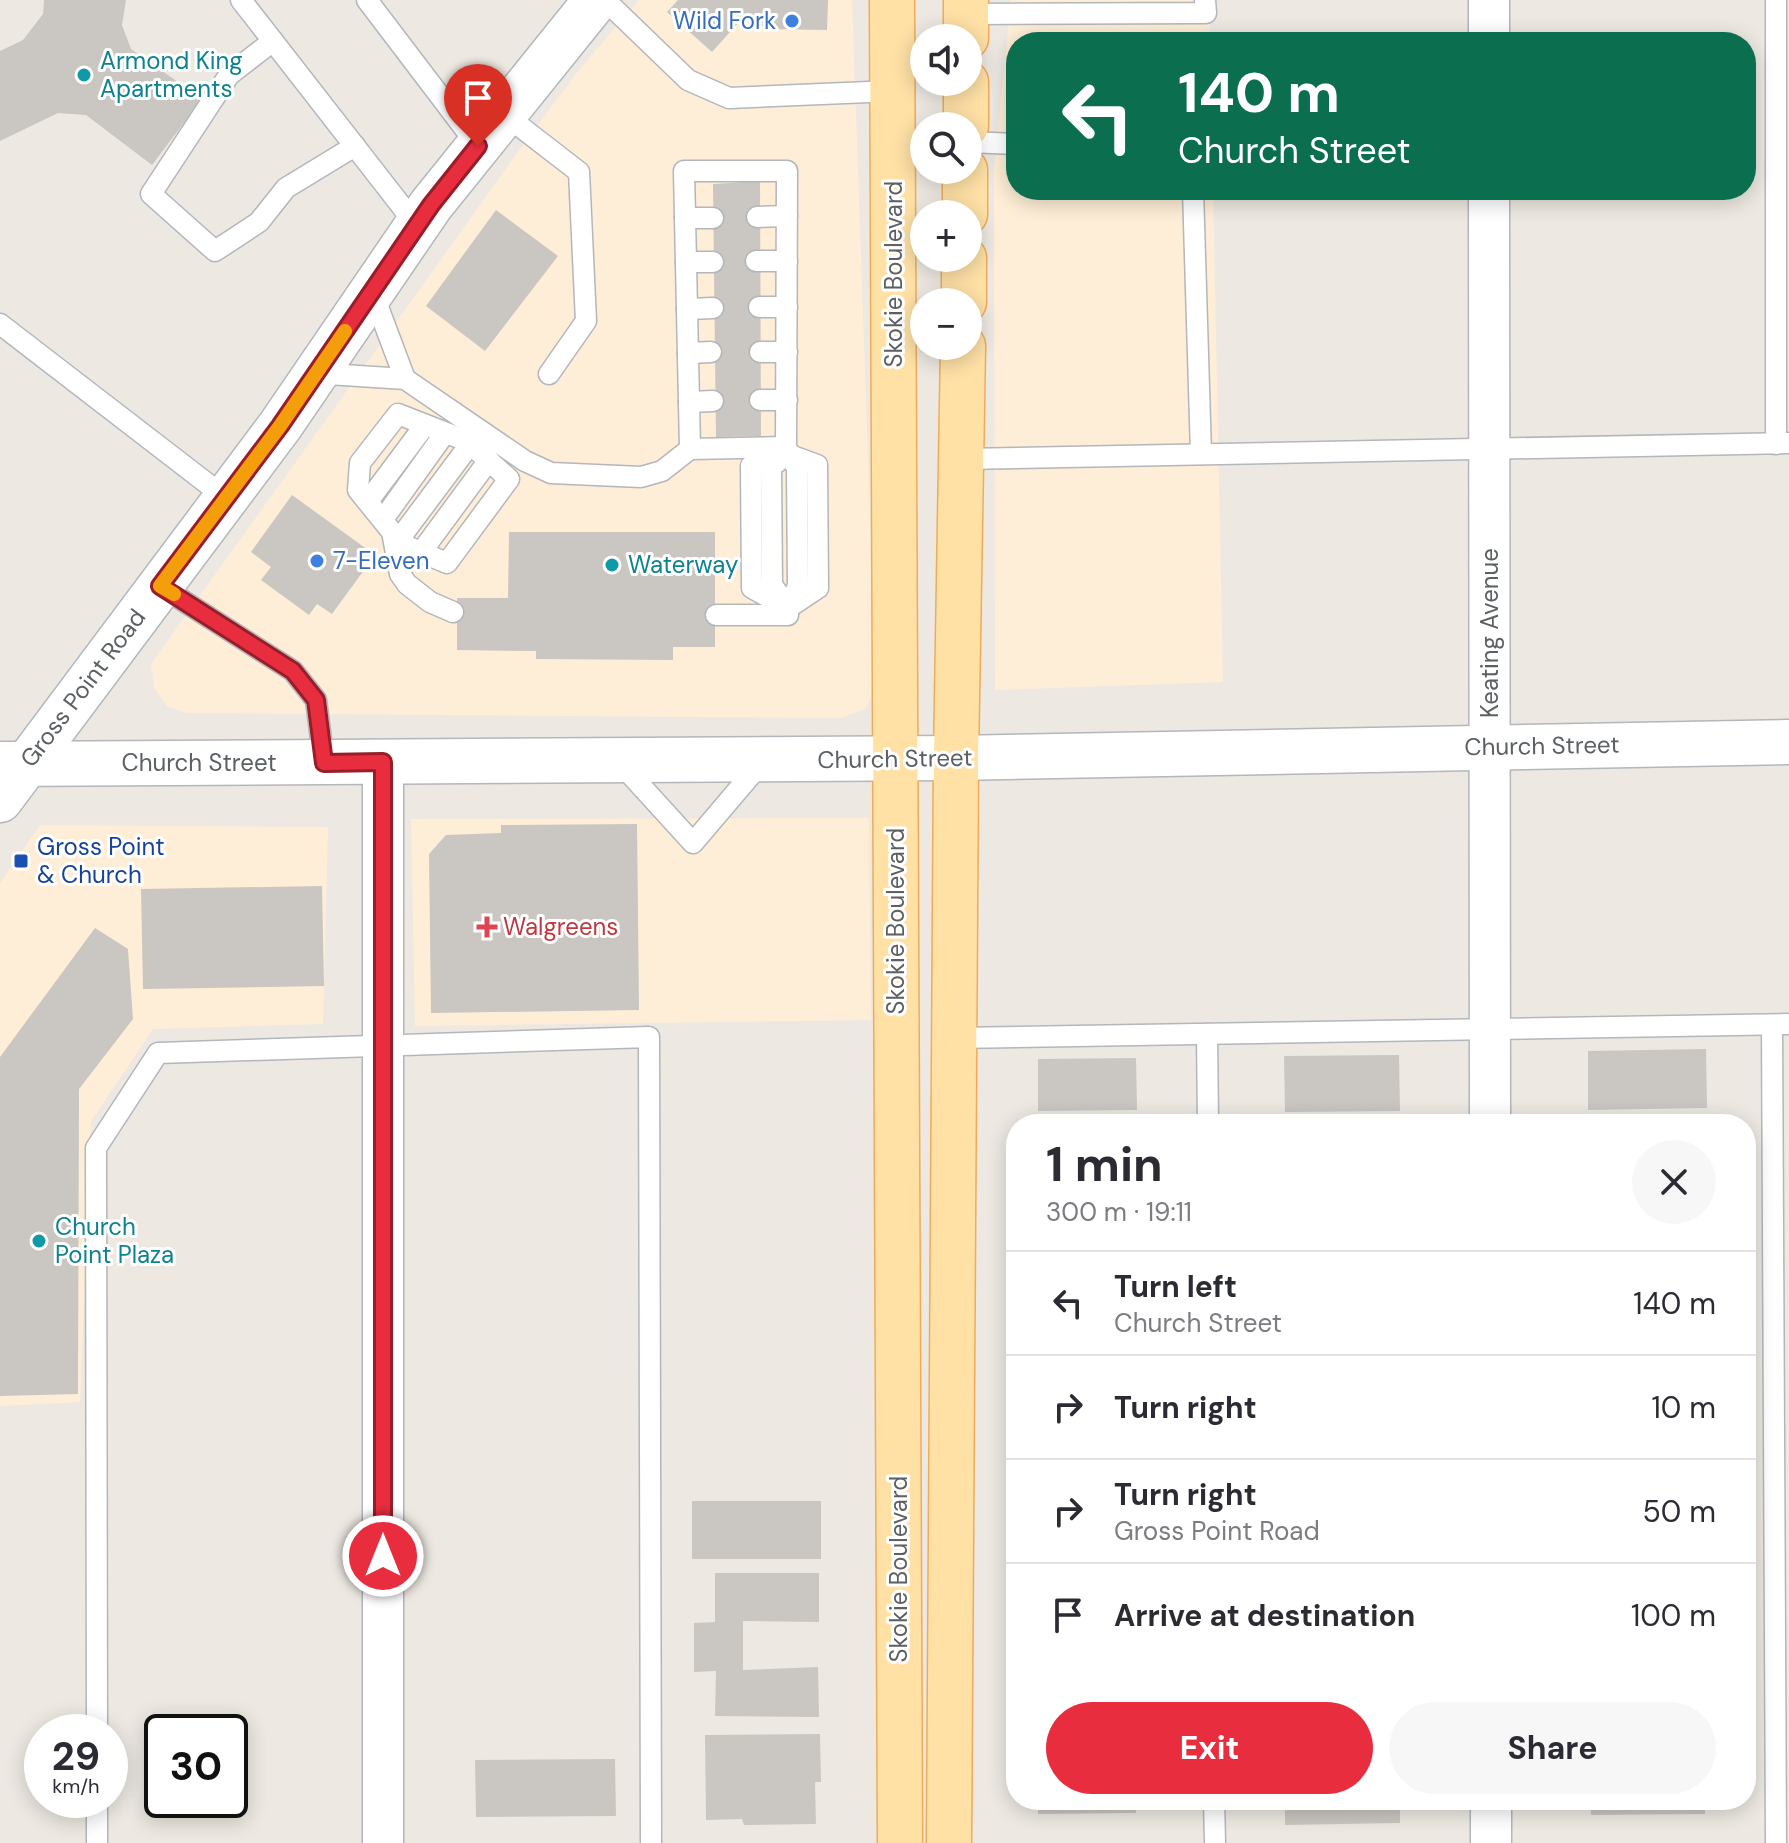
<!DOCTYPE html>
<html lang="en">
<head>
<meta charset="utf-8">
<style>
  body { margin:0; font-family:"DM Sans",sans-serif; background:#f7f7f7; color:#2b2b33; height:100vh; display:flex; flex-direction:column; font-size:30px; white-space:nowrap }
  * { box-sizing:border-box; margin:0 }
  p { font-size:26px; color:#7c7c81 }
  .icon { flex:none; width:44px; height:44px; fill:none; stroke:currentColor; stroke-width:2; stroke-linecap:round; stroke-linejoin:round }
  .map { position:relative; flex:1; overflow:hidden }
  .side { position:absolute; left:1006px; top:1114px; width:750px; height:696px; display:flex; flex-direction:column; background:#fff; border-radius:32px; box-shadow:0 4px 20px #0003 }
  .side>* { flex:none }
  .banner { position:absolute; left:1006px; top:32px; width:750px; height:168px; border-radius:32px; box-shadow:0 4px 20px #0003; background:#0b6e4f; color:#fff; overflow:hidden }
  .fabs { position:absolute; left:910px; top:24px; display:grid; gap:16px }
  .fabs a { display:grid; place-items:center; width:72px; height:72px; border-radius:50%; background:#fff; box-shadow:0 4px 20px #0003; font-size:40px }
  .speed { position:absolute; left:24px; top:1714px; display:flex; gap:16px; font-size:40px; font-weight:700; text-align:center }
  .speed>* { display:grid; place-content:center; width:104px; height:104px; border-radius:50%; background:#fff; box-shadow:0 4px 20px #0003; line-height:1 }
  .speed small { font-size:20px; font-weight:400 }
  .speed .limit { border:4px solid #111; border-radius:12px; background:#fff; color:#111 }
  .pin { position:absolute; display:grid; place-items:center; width:68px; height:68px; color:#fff; margin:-82px -34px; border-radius:50% 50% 50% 0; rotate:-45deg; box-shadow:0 0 8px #0007 }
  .pin .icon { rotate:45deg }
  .me { position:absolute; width:88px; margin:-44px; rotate:0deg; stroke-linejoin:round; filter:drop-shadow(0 0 6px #0008) }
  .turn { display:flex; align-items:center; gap:28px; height:168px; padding:0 40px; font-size:36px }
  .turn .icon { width:104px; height:104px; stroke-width:2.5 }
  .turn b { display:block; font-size:56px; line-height:68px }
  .round { display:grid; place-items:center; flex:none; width:84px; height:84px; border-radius:42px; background:#f7f7f7 }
  .headline { display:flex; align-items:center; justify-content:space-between; height:136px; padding:0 40px }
  h1 { font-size:48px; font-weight:700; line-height:60px }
  .action { display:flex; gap:16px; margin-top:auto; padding:16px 40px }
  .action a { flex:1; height:92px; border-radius:48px; background:#e82d3f; color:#fff; font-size:32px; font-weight:700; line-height:92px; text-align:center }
  .action a+a { background:#f7f7f7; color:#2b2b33 }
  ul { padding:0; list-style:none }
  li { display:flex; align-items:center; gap:24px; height:104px; padding:0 40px; border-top:2px solid #e1e1e2 }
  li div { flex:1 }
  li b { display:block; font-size:30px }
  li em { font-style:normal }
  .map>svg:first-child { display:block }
  .commercial { fill:#feeed7 }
  .building { fill:#cac6c2 }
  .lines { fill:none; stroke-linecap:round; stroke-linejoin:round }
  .service-casing { stroke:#b3b6ba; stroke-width:23 }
  .minor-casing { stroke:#b3b6ba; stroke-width:43 }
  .tertiary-casing { stroke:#b3b6ba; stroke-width:47 }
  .secondary-casing { stroke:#b2b7ba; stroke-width:47 }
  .primary-casing { stroke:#f1ab58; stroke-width:47 }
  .service { stroke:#fff; stroke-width:20 }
  .minor { stroke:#fff; stroke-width:40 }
  .tertiary { stroke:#fff; stroke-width:44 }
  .secondary { stroke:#fff; stroke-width:44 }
  .primary { stroke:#ffe1a6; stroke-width:44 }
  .route-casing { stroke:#971d29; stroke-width:20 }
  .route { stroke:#e82d3f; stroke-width:14 }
  .slow { stroke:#f59e0b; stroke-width:14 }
  .shop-dot { fill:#3f7fe0; stroke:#fff; stroke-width:3 }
  .culture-dot { fill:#0f9aa8; stroke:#fff; stroke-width:3 }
  .transit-dot { fill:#1a4fb4; stroke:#fff; stroke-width:3 }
  .health-dot { fill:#e0444e; stroke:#fff; stroke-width:3 }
  .labels { text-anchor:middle; stroke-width:6; stroke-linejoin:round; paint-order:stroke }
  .shop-label { font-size:24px; fill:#366cbe; stroke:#fff; text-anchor:end }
  .culture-label { font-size:24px; fill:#0d838f; stroke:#fff; text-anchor:start }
  .street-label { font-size:24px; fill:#5b6063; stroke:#fff }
  .transit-label { font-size:24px; fill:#164399; stroke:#fff; text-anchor:start }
  .health-label { font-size:24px; fill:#be3a42; stroke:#fff; text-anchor:start }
</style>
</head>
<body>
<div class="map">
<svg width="1789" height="1843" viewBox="0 0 1789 1843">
  <rect width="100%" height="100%" fill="#ede9e2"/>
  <g class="commercial">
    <path d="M 639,0 L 852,0 L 876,687 L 866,708 L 842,718 L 186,713 L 167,706 L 154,688 L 151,664 L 525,142 L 579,70 Z"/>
    <path d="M 1011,0 L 1209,0 L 1210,42 L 1016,42 L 1016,190 L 1213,190 L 1223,682 L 995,690 L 994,169 Z"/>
    <path d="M 869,818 L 871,1020 L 415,1026 L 411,819 Z"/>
    <path d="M 40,825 L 328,827 L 323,1024 L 153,1029 L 91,1121 L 80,1402 L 0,1406 L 0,883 Z"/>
  </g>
  <g class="building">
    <path d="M 44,0 L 126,0 L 122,25 L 131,49 L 202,99 L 152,165 L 86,115 L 58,113 L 0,141 L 0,51 L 23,40 L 43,14 Z"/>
    <path d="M 678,0 L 828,0 L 827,30 L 765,29 L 747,13 L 712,52 L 667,12 Z"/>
    <path d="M 760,181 L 761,436 L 716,437 L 713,184 Z"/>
    <path d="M 496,210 L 558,256 L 485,351 L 426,306 Z"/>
    <path d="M 292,495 L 375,555 L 332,614 L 317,604 L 309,615 L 261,580 L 271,567 L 251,552 Z"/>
    <path d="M 509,532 L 715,532 L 715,647 L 673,647 L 673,660 L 536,659 L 536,651 L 457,650 L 457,598 L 508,598 Z"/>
    <path d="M 637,824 L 639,1010 L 431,1013 L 429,854 L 446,835 L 501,833 L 501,825 Z"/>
    <path d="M 322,886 L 324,986 L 143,989 L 141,889 Z"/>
    <path d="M 95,928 L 128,949 L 133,1019 L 79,1089 L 78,1394 L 0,1396 L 0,1057 Z"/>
    <path d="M 1706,1049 L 1707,1108 L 1588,1110 L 1588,1051 Z"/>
    <path d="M 1399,1055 L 1400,1111 L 1285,1112 L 1284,1056 Z"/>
    <path d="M 1136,1058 L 1137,1110 L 1038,1111 L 1038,1059 Z"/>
    <rect x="692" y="1501" width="129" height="58"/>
    <path d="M 715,1573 L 819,1573 L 819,1622 L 743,1621 L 743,1670 L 818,1667 L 819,1717 L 715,1716 L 716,1671 L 694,1672 L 694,1623 L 715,1622 Z"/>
    <path d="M 1746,1592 L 1754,1592 L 1755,1628 L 1746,1628 Z"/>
    <path d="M 820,1734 L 821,1782 L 815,1782 L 816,1824 L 744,1825 L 742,1819 L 706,1820 L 705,1735 Z"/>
    <path d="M 615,1759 L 616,1816 L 476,1817 L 475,1760 Z"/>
    <path d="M 1038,1800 L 1135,1800 L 1136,1813 L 1038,1814 Z"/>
    <rect x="1154" y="1800" width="37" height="6"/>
    <path d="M 1285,1800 L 1400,1800 L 1400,1823 L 1285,1825 Z"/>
    <path d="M 1590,1800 L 1705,1800 L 1705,1814 L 1591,1815 Z"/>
  </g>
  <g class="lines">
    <g class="service-casing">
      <g id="service">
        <path d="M 241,0 L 417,226"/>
        <path d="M 367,0 L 478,146"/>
        <path d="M 605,0 L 688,80 L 729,98 L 893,91"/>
        <path d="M 1776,0 L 1776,444"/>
        <path d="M 966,14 L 1206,13 L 1205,0"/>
        <path d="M 273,41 L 229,75 L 151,194 L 215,251 L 259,222 L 286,188 L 355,146"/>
        <path d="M 504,114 L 579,172 L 586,321 L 549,374"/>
        <path d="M 968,142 L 1016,144"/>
        <path d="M 684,171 L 787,171 L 786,447 L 690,449 Z"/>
        <path d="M 1193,190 L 1201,454"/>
        <path d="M 757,217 L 787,216"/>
        <path d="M 685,218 L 713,218"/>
        <path d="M 756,261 L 787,261"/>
        <path d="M 686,262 L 713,262"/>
        <path d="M 377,292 L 378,307 L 405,379"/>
        <path d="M 759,307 L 787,307"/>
        <path d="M 687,309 L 713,308"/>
        <path d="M 0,324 L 226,498"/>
        <path d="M 760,352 L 787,352"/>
        <path d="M 688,353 L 711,352"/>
        <path d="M 316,378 L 328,374 L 405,379 L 525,461 L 551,473 L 641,477 L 662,471 L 690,449"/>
        <path d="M 760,400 L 787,400"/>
        <path d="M 689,402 L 713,401"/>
        <path d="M 787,454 L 817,465 L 818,588 L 788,608 L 752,588 L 751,466 Z"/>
        <path d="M 962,459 L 1789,443"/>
        <path d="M 369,500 L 425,425"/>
        <path d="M 384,518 L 445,433"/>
        <path d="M 422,551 L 489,460"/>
        <path d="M 160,586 L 293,671 L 316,700 L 324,763"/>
        <path d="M 787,606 L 772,585 L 771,467 L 787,454"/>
        <path d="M 453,612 L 430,602 L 407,584 L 400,574 L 392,532 L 358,490 L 360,463 L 398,414 L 467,441 L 509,479 L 447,563 L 397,542 L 471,443"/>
        <path d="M 716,615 L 788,615 L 788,608 L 798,586 L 797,468 L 787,449"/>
        <path d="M 621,764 L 693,843 L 761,763"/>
        <path d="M 1772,1025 L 1776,1843"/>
        <path d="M 1207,1034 L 1208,1124"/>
        <path d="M 955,1038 L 1789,1024"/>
        <path d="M 97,1732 L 96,1148 L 158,1053 L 649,1037 L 651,1843"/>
        <path d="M 97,1800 L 97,1843"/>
        <path d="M 1214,1800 L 1215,1843"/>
      </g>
    </g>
    <g class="minor-casing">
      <g id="minor">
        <path d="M 1489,0 L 1489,42"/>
        <path d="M 1489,190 L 1490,1124"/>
        <path d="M 383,762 L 383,1843"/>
        <path d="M 1491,1800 L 1491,1843"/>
      </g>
    </g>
    <g class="tertiary-casing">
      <path id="tertiary" d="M 0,764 L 956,758 L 1789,742"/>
    </g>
    <g class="secondary-casing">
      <path id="secondary" d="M 0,800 L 280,426 L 431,205 L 596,0"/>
    </g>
    <g class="primary-casing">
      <g id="primary">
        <path d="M 892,0 L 900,1843"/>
        <path d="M 966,38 L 966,0"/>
        <path d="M 966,126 L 966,82"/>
        <path d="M 965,214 L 965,170"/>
        <path d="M 964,302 L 964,258"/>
        <path d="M 949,1843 L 956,758 L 963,346"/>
      </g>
    </g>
    <use href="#service" class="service"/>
    <use href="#minor" class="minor"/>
    <use href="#tertiary" class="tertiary"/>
    <use href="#secondary" class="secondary"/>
    <use href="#primary" class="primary"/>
  </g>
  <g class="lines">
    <g class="route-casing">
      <path id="route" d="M 383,1556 L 383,762 L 324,763 L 316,700 L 293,671 L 160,586 L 280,426 L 431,205 L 478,146"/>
    </g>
    <use href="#route" class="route"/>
    <path class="slow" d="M 174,594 L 160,586 L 280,426 L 345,331"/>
  </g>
  <g class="shop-dot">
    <circle cx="792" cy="21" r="8"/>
    <circle cx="317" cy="561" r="8"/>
  </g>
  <g class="culture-dot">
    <circle cx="84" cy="75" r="8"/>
    <circle cx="612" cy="565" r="8"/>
    <circle cx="39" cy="1241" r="8"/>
  </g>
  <rect class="transit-dot" x="13" y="853" width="16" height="16" rx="4"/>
  <path class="health-dot" d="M483 915h8v8h8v8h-8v8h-8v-8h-8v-8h8z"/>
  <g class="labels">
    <g class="shop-label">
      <text x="776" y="29">Wild Fork</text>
      <text x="333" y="569" text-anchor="start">7-Eleven</text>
    </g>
    <g class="culture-label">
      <text x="100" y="69">Armond King<tspan x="100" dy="28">Apartments</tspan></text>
      <text x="628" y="573">Waterway</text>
      <text x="55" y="1235">Church<tspan x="55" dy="28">Point Plaza</tspan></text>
    </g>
    <g class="street-label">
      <text transform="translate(894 274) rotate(-90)" y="8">Skokie Boulevard</text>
      <text transform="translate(1490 633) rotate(-90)" y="8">Keating Avenue</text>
      <text transform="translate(83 688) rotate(-53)" y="8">Gross Point Road</text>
      <text transform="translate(1542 746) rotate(-1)" y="8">Church Street</text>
      <text transform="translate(895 759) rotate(-1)" y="8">Church Street</text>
      <text x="199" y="771">Church Street</text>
      <text transform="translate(896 921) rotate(-90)" y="8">Skokie Boulevard</text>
      <text transform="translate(899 1569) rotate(-90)" y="8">Skokie Boulevard</text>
    </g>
    <g class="transit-label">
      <text x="37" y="855">Gross Point<tspan x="37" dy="28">&amp; Church</tspan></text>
    </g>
    <g class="health-label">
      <text x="503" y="935">Walgreens</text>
    </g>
  </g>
</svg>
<div class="fabs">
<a><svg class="icon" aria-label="sound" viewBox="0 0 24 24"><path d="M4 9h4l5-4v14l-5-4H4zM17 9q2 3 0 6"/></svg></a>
<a><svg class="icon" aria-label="search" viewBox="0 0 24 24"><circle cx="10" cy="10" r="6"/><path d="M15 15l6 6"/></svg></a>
<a>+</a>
<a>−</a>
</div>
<div class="speed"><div>29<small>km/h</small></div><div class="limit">30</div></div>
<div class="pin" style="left:478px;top:146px;background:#d93025"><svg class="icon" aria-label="arrive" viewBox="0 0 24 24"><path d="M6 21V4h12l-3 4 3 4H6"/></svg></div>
<svg class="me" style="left:383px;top:1556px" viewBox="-20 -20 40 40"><circle r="17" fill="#e82d3f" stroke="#fff" stroke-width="3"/><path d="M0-11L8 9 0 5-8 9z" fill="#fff"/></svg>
<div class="banner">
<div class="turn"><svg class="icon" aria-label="left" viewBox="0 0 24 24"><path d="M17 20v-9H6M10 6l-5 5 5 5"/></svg><div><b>140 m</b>Church Street</div></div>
</div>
<section class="side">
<div class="headline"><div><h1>1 min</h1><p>300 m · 19:11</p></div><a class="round"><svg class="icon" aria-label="close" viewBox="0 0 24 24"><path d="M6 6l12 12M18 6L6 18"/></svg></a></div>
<ul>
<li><svg class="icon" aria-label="left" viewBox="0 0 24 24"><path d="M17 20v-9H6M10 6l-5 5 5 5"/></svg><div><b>Turn left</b><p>Church Street</p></div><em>140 m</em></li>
<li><svg class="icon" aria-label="right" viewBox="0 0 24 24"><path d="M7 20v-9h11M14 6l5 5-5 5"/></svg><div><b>Turn right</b></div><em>10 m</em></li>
<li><svg class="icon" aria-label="right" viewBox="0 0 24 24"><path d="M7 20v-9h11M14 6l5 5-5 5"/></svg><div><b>Turn right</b><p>Gross Point Road</p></div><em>50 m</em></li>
<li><svg class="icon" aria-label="arrive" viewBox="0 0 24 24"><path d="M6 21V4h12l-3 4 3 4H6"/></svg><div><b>Arrive at destination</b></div><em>100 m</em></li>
</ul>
<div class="action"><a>Exit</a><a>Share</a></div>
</section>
</div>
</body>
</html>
